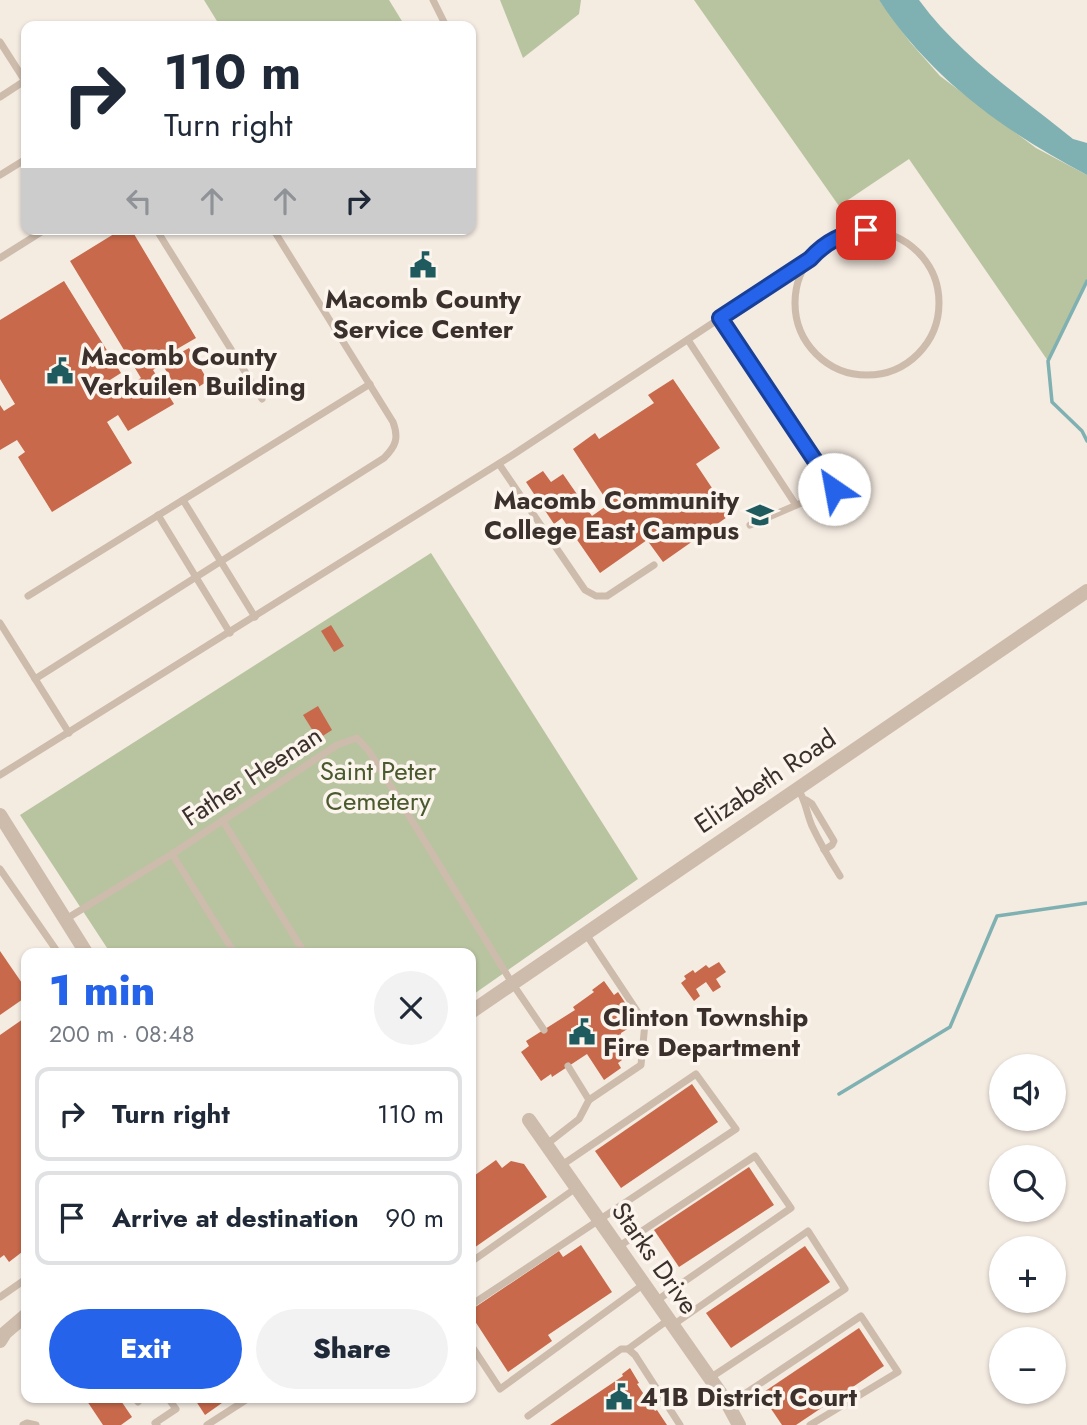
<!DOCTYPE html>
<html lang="en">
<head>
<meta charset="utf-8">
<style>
  body { margin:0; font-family:Jost,sans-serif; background:#f2f2f3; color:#1f2937; height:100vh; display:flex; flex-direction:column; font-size:26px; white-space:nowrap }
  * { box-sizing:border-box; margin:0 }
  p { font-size:23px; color:#747a83 }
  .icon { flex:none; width:38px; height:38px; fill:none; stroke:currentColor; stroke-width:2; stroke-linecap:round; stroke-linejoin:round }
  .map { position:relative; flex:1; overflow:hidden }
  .drawer { position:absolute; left:21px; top:948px; width:455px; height:455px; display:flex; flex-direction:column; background:#fff; border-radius:14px; box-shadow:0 2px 5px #0004 }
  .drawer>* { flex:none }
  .guide { position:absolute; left:21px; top:21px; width:455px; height:214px; border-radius:14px; box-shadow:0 2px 5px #0004; background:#fff; color:#1f2937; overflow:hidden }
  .controls { position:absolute; left:989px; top:1054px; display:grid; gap:14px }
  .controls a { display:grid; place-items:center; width:77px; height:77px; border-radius:50%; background:#fff; box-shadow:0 2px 5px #0004; font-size:35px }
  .pin { position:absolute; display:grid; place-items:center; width:60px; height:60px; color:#fff; margin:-30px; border-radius:14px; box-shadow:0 4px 10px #0006 }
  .me { position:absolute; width:77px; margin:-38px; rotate:327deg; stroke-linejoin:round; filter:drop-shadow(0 0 5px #0008) }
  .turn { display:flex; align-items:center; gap:24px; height:147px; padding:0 28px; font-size:32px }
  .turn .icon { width:91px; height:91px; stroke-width:2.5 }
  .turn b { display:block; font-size:49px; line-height:60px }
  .lanes { display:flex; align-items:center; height:66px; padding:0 28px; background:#0003; justify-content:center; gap:35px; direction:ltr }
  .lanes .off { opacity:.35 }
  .round { display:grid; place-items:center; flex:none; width:74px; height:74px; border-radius:37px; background:#f2f2f3 }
  .summary { display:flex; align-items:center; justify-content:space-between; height:119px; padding:0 28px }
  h1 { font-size:42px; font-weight:800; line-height:52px; color:#2563eb }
  .button { display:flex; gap:14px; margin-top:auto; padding:14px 28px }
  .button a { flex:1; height:80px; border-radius:42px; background:#2563eb; color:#fff; font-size:28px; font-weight:800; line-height:80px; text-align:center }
  .button a+a { background:#f2f2f3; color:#1f2937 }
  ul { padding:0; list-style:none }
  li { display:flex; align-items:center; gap:21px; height:94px; margin:0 14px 10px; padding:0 14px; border:4px solid #e0e1e3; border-radius:14px }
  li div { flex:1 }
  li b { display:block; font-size:26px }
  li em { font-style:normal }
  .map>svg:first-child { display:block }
  .green { fill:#b8c4a0 }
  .water { fill:#7fb0b2 }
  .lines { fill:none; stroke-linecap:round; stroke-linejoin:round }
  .stream { stroke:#7fb0b2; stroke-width:3.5 }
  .building { fill:#c8694b }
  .lane { stroke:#cdbbac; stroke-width:7 }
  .street { stroke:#cdbbac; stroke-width:14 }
  .route-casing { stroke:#184099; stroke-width:18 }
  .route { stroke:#2563eb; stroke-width:12 }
  .labels { text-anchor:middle; stroke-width:7; stroke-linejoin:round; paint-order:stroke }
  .poi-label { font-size:26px; font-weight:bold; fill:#3b302b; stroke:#fbf5ee; text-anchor:start }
  .park-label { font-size:26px; fill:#4a5a2e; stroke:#fbf5ee }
  .street-label { font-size:26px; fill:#3b302b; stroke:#fbf5ee }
</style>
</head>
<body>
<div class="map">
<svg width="1087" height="1425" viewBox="0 0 1087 1425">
  <rect width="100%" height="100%" fill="#f4ebe1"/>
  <g class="green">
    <path d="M 204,0 L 389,0 L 405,26 L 220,26 Z"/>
    <path d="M 500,0 L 581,0 L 579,14 L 523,58 Z"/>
    <path d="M 694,0 L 879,0 L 910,42 L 940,76 L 1036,148 L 1087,175 L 1087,281 L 1048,361 L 909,159 L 839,206 Z"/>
    <path d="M 431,553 L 638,879 L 471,996 L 471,954 L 111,954 L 20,815 Z"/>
  </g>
  <path class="water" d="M 879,0 L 919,0 C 960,56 1019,95 1073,139 L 1087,143 L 1087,175 C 1004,131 931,79 879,0 Z"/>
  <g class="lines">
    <g class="stream">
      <path d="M 1087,281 L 1048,361 L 1052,402 L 1082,431 L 1087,441"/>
      <path d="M 839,1094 L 950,1027 L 997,916 L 1087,903"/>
    </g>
  </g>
  <g class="building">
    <path d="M 122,229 L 131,229 L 196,338 L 177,349 L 180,353 L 189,348 L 208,381 L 182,397 L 162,364 L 153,370 L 174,404 L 128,431 L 118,415 L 107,422 L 132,463 L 52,512 L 18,457 L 25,452 L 17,440 L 0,450 L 0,405 L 4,411 L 15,404 L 0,379 L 0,320 L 64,281 L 121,373 L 102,385 L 109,397 L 141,378 L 70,261 Z"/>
    <path d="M 673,379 L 720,448 L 696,464 L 730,515 L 663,562 L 647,540 L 600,573 L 562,518 L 554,524 L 526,482 L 543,471 L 551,482 L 563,474 L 592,516 L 609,504 L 573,449 L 595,433 L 599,439 L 654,403 L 648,395 Z"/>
    <path d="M 331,625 L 344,646 L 334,652 L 321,631 Z"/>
    <path d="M 318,706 L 332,730 L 318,739 L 303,715 Z"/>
    <path d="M 0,951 L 26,989 L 26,997 L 0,1015 Z"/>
    <path d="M 719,962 L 726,972 L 716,979 L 721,987 L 713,992 L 706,982 L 696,989 L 700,996 L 694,1001 L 681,983 L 686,979 L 684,976 L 693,970 L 695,973 L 706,965 L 709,968 Z"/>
    <path d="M 604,981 L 614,995 L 618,992 L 632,1013 L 629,1028 L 621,1033 L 620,1041 L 609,1040 L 622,1060 L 618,1063 L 621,1068 L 604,1080 L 587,1054 L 552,1077 L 551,1074 L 541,1081 L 521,1052 L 529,1046 L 526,1041 L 575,1010 L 573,1007 L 594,992 L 592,990 Z"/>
    <path d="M 26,1017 L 26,1249 L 9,1262 L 4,1255 L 0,1258 L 0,1035 Z"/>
    <path d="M 692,1084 L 718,1122 L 621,1188 L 595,1151 Z"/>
    <path d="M 496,1160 L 502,1168 L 511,1161 L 524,1164 L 547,1197 L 471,1250 L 471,1178 Z"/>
    <path d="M 749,1167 L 774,1205 L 679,1267 L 654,1230 Z"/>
    <path d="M 581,1245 L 612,1292 L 548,1335 L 552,1341 L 508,1372 L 471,1315 L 471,1310 L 559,1251 L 563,1257 Z"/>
    <path d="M 805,1246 L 830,1282 L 731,1348 L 706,1313 Z"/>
    <path d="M 859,1328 L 884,1366 L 796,1425 L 782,1425 L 761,1394 Z"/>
    <path d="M 630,1368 L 639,1383 L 637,1384 L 655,1411 L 657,1410 L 667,1425 L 550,1425 L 623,1376 L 622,1374 Z"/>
    <path d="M 85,1398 L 119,1398 L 132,1417 L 121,1425 L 103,1425 Z"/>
    <path d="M 194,1398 L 229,1398 L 205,1415 Z"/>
  </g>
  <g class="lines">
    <g class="lane">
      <path d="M 433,0 L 446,26"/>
      <path d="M 0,42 L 25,81"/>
      <path d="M 0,97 L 26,80"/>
      <path d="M 0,175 L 26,159"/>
      <path d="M 156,229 L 262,399"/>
      <circle cx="867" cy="303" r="72"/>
      <path d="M 0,258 L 46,229"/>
      <path d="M 720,318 L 834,489 L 750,525"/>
      <path d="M 688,340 L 796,505"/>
      <path d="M 499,464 L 585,590 L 596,596 L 607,596 L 654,565"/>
      <path d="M 183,500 L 255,617"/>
      <path d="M 158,515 L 230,633"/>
      <path d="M 28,596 L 370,384"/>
      <path d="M 0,623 L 69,733"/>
      <path d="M 35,679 L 384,458 C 396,446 399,438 393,422 L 273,229"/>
      <path d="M 0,775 L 511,456 L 810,259"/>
      <path d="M 798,789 C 806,801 806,812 812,826 C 820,843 830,860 840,876"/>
      <path d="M 806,800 L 812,804 L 834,841 L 832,845 L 824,850"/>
      <path d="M 223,821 L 305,954"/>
      <path d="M 172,854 L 235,954"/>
      <path d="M 0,869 L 59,954"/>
      <path d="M 66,919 L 172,854 L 337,745 L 357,738 L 369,751 L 512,983 L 544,1030"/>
      <path d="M 568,1066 L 589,1100"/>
      <path d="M 547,1144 L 579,1119 L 589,1100 L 641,1065 L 645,1023 L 586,934"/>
      <path d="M 618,1247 L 755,1156 L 791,1208 L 656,1301"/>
      <path d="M 471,1262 L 576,1188"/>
      <path d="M 0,1297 L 26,1279"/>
      <path d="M 471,1305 L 736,1129 L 696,1074 L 562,1165"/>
      <path d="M 673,1325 L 808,1231 L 845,1289 L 710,1378"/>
      <path d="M 471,1345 L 500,1389 L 644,1284"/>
      <path d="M 628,1349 L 668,1320"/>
      <path d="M 135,1398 L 138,1402"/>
      <path d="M 728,1405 L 861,1316 L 898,1372 L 810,1425"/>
      <path d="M 528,1416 L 621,1349 L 628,1349 L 635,1355 L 680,1425"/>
      <path d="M 23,1425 L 27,1423 L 36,1425"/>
      <path d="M 157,1425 L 155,1423 L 176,1409 L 168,1398"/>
      <path d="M 207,1425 L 249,1398"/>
    </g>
    <g class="street">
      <path d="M 0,815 L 87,954"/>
      <path d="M 471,1012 L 1087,591"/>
      <path d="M 529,1120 L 726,1401 L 739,1425"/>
      <path d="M 0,1341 L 5,1333 L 26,1315"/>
    </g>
  </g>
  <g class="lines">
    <g class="route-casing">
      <path id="route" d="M 834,489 L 720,318 L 810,259 C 826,241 842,234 866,230"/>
    </g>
    <use href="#route" class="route"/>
  </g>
  <defs>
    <g id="civic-bare" transform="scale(2.1)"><path d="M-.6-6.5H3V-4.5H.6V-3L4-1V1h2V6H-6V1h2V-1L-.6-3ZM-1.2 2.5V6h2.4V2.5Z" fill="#1f5a5e" stroke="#fbf5ee" stroke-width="2.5" paint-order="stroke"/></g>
    <g id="university-bare" transform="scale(2.1)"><path d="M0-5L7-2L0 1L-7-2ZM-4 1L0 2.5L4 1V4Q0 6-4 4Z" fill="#1f5a5e" stroke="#fbf5ee" stroke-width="2.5" paint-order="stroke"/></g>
  </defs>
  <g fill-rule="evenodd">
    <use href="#civic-bare" x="423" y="265"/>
    <use href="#civic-bare" x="60" y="371"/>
    <use href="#university-bare" x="760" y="515"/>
    <use href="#civic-bare" x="582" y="1032"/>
    <use href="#civic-bare" x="619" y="1397"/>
  </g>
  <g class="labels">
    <g class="poi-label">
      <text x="423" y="308" text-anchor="middle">Macomb County<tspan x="423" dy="30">Service Center</tspan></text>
      <text x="81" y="365">Macomb County<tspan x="81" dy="30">Verkuilen Building</tspan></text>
      <text x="739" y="509" text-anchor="end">Macomb Community<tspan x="739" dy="30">College East Campus</tspan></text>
      <text x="603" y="1026">Clinton Township<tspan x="603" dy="30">Fire Department</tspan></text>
      <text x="640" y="1406">41B District Court</text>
    </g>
    <g class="park-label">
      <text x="378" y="780">Saint Peter<tspan x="378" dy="30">Cemetery</tspan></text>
    </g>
    <g class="street-label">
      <text transform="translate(252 776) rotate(-33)" y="9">Father Heenan</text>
      <text transform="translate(765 781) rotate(-34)" y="9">Elizabeth Road</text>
      <text transform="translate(655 1258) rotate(55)" y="9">Starks Drive</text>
    </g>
  </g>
</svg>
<div class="controls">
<a><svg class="icon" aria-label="sound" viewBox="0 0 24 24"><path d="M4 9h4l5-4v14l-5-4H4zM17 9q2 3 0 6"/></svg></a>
<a><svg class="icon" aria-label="search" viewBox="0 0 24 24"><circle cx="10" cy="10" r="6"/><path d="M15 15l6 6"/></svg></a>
<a>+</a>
<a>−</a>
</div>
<div class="pin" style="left:866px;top:230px;background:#d93025"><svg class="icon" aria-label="arrive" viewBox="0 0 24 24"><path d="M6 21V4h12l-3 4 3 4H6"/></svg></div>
<svg class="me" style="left:834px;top:489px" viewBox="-20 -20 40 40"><circle r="19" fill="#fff"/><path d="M0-13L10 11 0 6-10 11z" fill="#2563eb"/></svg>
<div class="guide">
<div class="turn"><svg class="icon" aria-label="right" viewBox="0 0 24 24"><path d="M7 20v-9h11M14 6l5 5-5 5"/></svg><div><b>110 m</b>Turn right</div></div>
<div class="lanes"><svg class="icon off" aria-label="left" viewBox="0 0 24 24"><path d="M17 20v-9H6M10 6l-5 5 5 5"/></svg><svg class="icon off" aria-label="ahead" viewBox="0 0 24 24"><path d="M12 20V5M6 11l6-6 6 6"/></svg><svg class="icon off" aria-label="ahead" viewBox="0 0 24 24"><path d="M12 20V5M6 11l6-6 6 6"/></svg><svg class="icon" aria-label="right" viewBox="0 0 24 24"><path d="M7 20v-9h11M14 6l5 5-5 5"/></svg></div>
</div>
<section class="drawer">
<div class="summary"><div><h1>1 min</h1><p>200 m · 08:48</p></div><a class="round"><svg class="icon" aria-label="close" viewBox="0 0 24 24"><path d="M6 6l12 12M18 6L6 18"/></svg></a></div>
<ul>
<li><svg class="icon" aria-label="right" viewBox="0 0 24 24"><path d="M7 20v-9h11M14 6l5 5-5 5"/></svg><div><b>Turn right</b></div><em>110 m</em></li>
<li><svg class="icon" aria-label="arrive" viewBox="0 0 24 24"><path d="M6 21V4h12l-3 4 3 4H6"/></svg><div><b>Arrive at destination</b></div><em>90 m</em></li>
</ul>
<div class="button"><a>Exit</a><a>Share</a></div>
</section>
</div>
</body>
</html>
